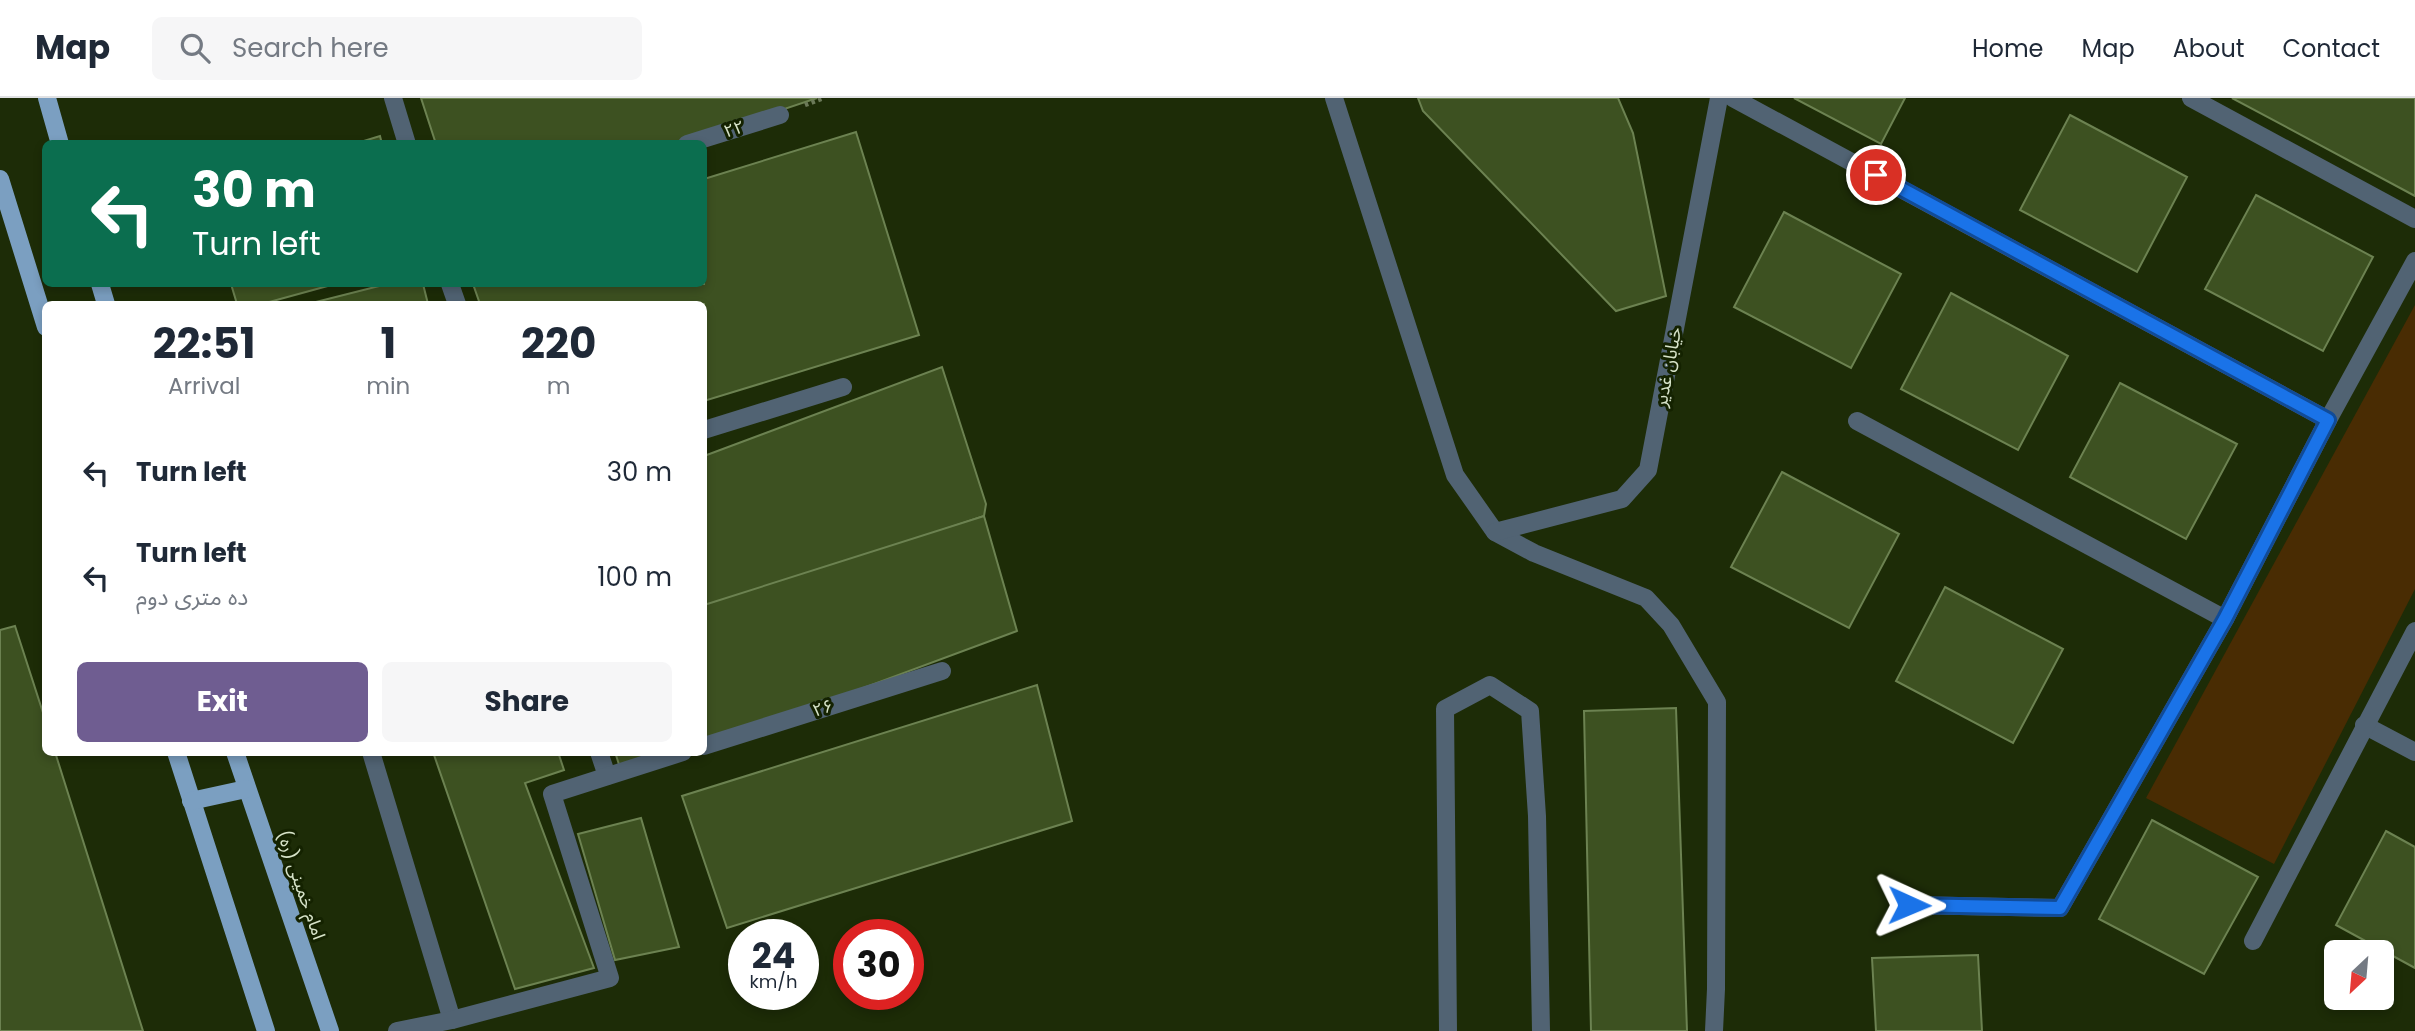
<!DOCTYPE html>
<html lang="en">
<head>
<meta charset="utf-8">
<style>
  body { margin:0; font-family:Poppins,"Noto Sans Arabic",sans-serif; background:#f6f6f7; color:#1f2937; height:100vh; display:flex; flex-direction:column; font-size:26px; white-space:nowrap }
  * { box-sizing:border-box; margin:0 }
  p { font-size:23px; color:#747a83 }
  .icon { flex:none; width:38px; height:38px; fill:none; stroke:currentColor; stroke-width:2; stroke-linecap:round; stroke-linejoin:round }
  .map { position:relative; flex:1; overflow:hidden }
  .drawer { position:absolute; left:42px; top:203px; width:665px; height:455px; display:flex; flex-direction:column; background:#fff; border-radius:10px; box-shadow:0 4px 10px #0003 }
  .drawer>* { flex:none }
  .top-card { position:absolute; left:42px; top:42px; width:665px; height:147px; border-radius:10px; box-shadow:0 4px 10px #0003; background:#0b6e4f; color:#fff; overflow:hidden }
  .needle { width:46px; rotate:206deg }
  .tools { position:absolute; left:2324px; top:842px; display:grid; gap:14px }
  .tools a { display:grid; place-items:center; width:70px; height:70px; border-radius:10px; background:#fff; box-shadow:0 4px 10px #0003; font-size:35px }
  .speed { position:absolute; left:728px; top:821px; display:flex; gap:14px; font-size:35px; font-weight:700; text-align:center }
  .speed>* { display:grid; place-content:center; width:91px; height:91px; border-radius:50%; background:#fff; box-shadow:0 4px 10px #0003; line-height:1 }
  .speed small { font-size:18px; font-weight:400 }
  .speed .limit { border:10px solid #d22; background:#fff; color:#111 }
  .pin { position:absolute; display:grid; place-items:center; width:60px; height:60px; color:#fff; margin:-30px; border:4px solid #fff; border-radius:50%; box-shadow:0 2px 7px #0007 }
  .me { position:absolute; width:77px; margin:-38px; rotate:91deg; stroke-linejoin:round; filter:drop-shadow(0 0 5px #0008) }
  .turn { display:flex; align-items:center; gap:24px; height:147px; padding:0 35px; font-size:32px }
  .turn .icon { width:91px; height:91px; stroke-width:2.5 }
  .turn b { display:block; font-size:49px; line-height:60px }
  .eta { display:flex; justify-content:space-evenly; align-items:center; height:119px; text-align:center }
  .eta b { font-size:42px; font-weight:700; line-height:49px }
  .cta { display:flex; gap:14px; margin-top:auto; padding:14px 35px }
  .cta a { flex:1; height:80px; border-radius:10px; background:#6f5d91; color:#fff; font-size:28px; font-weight:700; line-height:80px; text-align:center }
  .cta a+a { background:#f6f6f7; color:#1f2937 }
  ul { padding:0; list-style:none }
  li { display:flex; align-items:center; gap:21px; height:105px; padding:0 35px }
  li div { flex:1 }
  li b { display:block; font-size:26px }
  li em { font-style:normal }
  header { display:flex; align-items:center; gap:42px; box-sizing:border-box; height:98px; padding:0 35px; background:#fff; border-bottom:2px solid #e0e1e3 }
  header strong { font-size:33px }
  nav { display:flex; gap:38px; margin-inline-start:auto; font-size:24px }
  .search { width:490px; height:63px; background:#f6f6f7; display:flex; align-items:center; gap:18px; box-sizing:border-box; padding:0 24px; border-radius:10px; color:#747a83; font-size:26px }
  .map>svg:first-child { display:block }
  .green { fill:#492c03 }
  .building { fill:#3d5121; stroke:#6c8251; stroke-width:2 }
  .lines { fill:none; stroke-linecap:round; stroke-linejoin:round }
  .path { stroke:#6b7958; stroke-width:4.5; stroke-dasharray:3.5 3.5; stroke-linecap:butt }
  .minor { stroke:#516373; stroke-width:18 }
  .major { stroke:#7b9fc1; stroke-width:18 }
  .route-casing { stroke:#114b97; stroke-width:18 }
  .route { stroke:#1a73e8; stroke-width:12 }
  .labels { text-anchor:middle; stroke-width:6; stroke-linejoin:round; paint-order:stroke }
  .street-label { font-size:18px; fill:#d7e3c9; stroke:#142200 }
</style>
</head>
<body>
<header>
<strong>Map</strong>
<div class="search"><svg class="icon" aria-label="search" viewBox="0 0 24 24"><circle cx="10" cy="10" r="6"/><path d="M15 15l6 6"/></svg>Search here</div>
<nav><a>Home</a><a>Map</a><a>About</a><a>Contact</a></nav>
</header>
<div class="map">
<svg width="2415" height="933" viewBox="0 0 2415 933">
  <rect width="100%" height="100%" fill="#1d2c07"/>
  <path class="green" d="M 2415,207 L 2415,491 L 2274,766 L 2146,700 Z"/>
  <g class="building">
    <path d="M 421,0 L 817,0 L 680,46 L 436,46 Z"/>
    <path d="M 1418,0 L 1618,0 L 1633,35 L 1666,198 L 1616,213 L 1423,13 Z"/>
    <path d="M 1794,0 L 1905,0 L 1881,46 Z"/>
    <path d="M 2232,0 L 2415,0 L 2415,98 Z"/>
    <path d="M 2070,17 L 2187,79 L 2137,174 L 2020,112 Z"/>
    <path d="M 856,34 L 919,237 L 704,303 L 704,206 L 480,206 L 473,186 L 704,186 L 704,81 Z"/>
    <path d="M 380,38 L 382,46 L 354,46 Z"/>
    <path d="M 2256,97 L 2373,159 L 2323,253 L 2205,191 Z"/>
    <path d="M 1784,114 L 1901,176 L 1851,270 L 1734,209 Z"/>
    <path d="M 231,186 L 335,186 L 262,206 L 237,206 Z"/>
    <path d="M 387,186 L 423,186 L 428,206 L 308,206 Z"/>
    <path d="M 1951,195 L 2068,258 L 2018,352 L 1901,291 Z"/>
    <path d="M 942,269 L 986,406 L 984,418 L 704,512 L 704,358 Z"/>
    <path d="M 2120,285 L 2237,346 L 2186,441 L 2070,379 Z"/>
    <path d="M 1782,374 L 1899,436 L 1849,530 L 1731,469 Z"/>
    <path d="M 984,418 L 1017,533 L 704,649 L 704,507 Z"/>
    <path d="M 1945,489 L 2063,551 L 2013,645 L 1896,583 Z"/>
    <path d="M 15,528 L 46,624 L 46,654 L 55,654 L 143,933 L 0,933 L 0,532 Z"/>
    <path d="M 1037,587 L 1072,723 L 727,830 L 682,698 Z"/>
    <path d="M 1676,610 L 1687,933 L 1591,933 L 1584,613 Z"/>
    <path d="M 433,654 L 558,654 L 564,672 L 525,685 L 594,870 L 515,891 Z"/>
    <path d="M 615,654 L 688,654 L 623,679 Z"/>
    <path d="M 641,720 L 679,849 L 615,862 L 578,736 Z"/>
    <path d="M 2152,722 L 2258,779 L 2204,876 L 2099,821 Z"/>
    <path d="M 2386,733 L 2415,749 L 2415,870 L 2336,827 Z"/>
    <path d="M 1978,857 L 1982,933 L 1876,933 L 1872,860 Z"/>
  </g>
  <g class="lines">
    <path class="path" d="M 805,7 L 824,0"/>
    <g class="minor">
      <path d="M 393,0 L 407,46"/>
      <path d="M 1334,0 L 1455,377 L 1495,434 L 1534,455 L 1646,500 L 1671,527 L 1717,604 L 1716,891 L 1714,933"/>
      <path d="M 1733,0 L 2328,322"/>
      <path d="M 2191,0 L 2415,121"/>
      <path d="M 687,46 L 780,17"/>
      <path d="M 450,186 L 457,206"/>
      <path d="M 1857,323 L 2225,521"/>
      <path d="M 704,332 L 843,289"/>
      <path d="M 1495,434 L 1622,401 L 1648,372 L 1719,0"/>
      <path d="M 2364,627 L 2415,654"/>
      <path d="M 704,648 L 942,573"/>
      <path d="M 371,654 L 452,922"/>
      <path d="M 599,654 L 607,678"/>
      <path d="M 1909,807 L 2060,810 L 2225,521 L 2328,322 L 2415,163"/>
      <path d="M 2253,843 L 2415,533"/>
      <path d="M 397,933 L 452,922 L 610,880 L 552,696 L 683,654"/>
      <path d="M 1448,933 L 1445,611 L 1490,587 L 1530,613 L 1537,718 L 1541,933"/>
    </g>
    <g class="major">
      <path d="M 47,0 L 60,46"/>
      <path d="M 0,81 L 46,229"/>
      <path d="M 100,186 L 106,206"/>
      <path d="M 176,654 L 266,933"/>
      <path d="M 235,654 L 330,933"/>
      <path d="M 191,703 L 246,691"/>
    </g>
  </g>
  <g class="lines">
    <g class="route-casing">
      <path id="route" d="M 1876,77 L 2328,322 L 2225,521 L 2060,810 L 1909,807"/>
    </g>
    <use href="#route" class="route"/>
  </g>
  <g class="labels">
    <g class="street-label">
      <text transform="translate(734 31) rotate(-17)" y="6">۲۲</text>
      <text transform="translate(1668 269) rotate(-79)" y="6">خیابان غدیر</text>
      <text transform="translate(823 610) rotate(-18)" y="6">۲۶</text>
      <text transform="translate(301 787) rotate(71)" y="6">امام خمینی (ره)</text>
    </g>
  </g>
</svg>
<div class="tools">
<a><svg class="needle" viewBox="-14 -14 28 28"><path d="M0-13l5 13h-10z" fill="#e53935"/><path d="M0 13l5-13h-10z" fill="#747a83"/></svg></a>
</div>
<div class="speed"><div>24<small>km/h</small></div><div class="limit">30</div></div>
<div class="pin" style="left:1876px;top:77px;background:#d93025"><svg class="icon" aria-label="arrive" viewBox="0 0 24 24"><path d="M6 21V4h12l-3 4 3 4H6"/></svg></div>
<svg class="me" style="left:1909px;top:807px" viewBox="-20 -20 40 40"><path d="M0-17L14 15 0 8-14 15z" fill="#1a73e8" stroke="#fff" stroke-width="4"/></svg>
<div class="top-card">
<div class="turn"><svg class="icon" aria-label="left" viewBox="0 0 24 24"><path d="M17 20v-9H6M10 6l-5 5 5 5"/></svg><div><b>30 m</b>Turn left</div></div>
</div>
<section class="drawer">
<div class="eta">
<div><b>22:51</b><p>Arrival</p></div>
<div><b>1</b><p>min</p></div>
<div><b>220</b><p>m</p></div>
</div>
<ul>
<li><svg class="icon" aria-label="left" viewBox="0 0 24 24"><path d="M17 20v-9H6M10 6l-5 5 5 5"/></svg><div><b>Turn left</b></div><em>30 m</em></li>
<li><svg class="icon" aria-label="left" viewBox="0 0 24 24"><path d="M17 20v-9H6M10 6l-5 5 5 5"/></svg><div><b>Turn left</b><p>ده متری دوم</p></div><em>100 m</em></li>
</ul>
<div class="cta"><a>Exit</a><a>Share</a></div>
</section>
</div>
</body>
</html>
